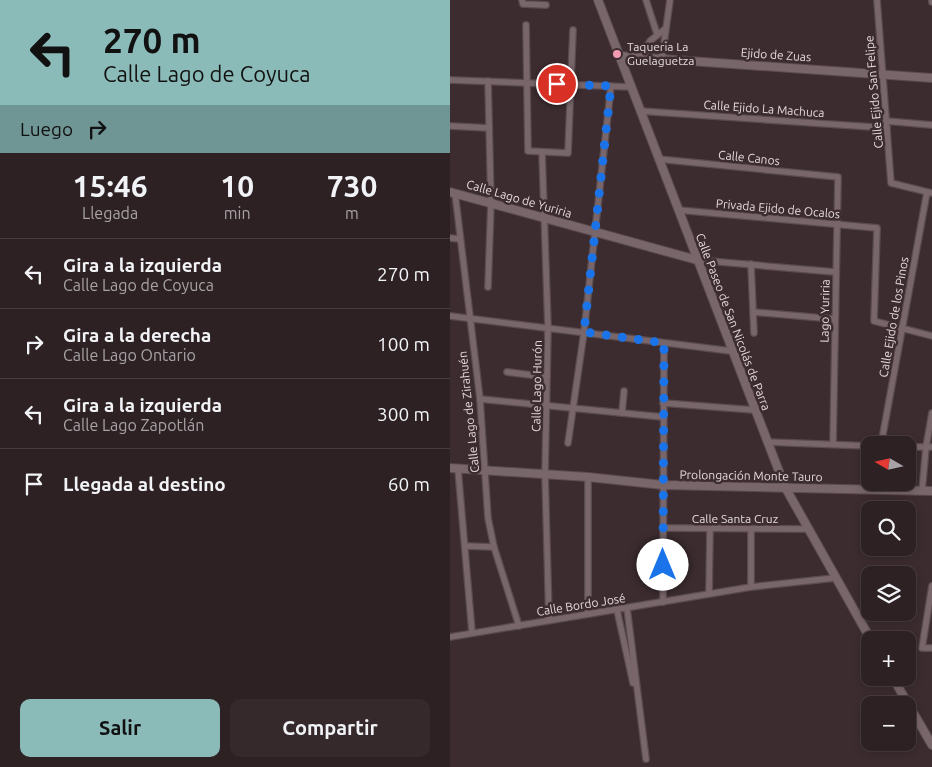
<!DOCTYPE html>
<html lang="es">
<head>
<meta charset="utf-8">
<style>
  body { margin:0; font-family:Ubuntu,sans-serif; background:#35292b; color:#f1f3f6; height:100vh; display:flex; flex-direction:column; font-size:19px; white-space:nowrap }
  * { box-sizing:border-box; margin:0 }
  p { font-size:16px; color:#a7a3a6 }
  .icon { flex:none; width:28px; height:28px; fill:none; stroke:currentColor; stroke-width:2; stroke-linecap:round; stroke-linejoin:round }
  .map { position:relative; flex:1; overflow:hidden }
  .side { display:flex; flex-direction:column; background:#2d2123; width:450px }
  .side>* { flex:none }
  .top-card { background:#8bbbb9; color:#111; overflow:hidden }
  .needle { width:32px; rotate:279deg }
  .tools { position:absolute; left:411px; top:436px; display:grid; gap:10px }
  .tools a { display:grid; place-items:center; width:55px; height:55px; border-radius:10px; background:#2d2123; box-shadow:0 2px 8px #0003,0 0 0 1px #483e41; font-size:25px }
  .pin { position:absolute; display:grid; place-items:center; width:42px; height:42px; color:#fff; margin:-21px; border:2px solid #fff; border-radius:50%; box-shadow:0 1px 5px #0007 }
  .me { position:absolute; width:55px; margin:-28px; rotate:0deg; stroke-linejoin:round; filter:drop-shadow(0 0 4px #0008) }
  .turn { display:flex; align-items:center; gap:18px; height:105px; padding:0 20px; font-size:22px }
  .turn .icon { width:65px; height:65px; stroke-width:2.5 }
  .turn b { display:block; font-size:35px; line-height:42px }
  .then { display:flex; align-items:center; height:48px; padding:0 20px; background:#0003; gap:10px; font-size:19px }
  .eta { display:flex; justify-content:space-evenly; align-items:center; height:85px; text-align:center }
  .eta b { font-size:30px; font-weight:600; line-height:35px }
  .button { display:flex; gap:10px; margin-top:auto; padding:10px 20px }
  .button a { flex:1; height:58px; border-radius:10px; background:#8bbbb9; color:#111; font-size:20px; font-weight:600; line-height:58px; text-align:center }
  .button a+a { background:#35292b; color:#f1f3f6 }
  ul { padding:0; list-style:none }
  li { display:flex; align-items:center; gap:15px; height:70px; padding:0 20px; border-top:1px solid #483e41 }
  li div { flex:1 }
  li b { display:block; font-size:19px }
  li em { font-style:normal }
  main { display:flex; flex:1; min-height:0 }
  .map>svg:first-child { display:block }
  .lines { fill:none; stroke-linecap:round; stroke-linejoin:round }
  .street-casing { stroke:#594b4e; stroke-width:8 }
  .secondary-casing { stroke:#594b4e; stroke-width:10 }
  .street { stroke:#79666a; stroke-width:5.5 }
  .secondary { stroke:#79666a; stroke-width:8 }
  .route { stroke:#1a73e8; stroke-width:9; stroke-dasharray:0 16.2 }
  .poi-dot { fill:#f29ab0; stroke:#3c2c2f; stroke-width:2 }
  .labels { text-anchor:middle; stroke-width:5; stroke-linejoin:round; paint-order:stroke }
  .poi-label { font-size:12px; fill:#e4d9db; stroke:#3c2c2f; text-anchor:start }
  .street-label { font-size:12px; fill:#e4d9db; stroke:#3c2c2f }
</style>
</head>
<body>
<main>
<section class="side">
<div class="top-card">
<div class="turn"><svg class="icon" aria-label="left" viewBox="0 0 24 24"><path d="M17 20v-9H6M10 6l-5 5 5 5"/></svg><div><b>270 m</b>Calle Lago de Coyuca</div></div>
<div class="then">Luego<svg class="icon" aria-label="right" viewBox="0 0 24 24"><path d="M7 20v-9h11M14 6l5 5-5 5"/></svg></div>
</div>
<div class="eta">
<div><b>15:46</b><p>Llegada</p></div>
<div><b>10</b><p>min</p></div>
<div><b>730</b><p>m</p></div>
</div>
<ul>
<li><svg class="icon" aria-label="left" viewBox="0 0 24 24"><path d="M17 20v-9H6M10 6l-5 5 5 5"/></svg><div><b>Gira a la izquierda</b><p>Calle Lago de Coyuca</p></div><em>270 m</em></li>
<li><svg class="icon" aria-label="right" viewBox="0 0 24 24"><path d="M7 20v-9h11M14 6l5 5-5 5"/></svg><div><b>Gira a la derecha</b><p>Calle Lago Ontario</p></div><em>100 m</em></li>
<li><svg class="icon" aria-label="left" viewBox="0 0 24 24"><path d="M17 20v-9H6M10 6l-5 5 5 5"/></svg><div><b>Gira a la izquierda</b><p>Calle Lago Zapotlán</p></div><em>300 m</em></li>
<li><svg class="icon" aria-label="arrive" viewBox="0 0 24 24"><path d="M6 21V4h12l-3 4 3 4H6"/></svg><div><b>Llegada al destino</b></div><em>60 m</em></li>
</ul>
<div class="button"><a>Salir</a><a>Compartir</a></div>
</section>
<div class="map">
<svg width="482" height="767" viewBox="0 0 482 767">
  <rect width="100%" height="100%" fill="#3c2c2f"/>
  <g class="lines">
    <g class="street-casing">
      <g id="street">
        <path d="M 72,0 L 73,4 L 96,5"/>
        <path d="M 196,0 L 207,34"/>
        <path d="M 427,0 L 441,183 L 482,193"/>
        <path d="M 482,0 L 482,2"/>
        <path d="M 76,25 L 78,151 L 118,153 L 123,30"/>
        <path d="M 191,57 L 200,41 L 215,29"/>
        <path d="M 212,58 L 220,0"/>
        <path d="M 0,80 L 181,87"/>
        <path d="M 190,111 L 437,128"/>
        <path d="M 436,121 L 482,125"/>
        <path d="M 0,126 L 39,128"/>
        <path d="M 92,152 L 98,327 L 95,474 L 99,620"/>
        <path d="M 208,159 L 388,177 L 383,444"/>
        <path d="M 5,193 L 30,399 L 38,518 L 44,547 L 69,626"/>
        <path d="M 228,210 L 427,228 L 424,321 L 482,336"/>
        <path d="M 0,238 L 10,239"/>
        <path d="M 247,260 L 385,272"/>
        <path d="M 301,264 L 304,333"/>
        <path d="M 38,287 L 41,203 L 38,81"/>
        <path d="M 303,312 L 384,319"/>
        <path d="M 0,316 L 281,351"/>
        <path d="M 57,372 L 97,377"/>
        <path d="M 30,399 L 213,417"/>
        <path d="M 213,403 L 304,410"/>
        <path d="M 172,413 L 174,391"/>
        <path d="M 317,442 L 420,446"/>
        <path d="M 118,443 L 134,332 L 161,86"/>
        <path d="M 431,445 L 477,192"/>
        <path d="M 458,447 L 482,447"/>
        <path d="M 8,469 L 22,632"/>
        <path d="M 138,477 L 138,614"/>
        <path d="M 472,491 L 476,447 L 482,413"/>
        <path d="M 214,528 L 356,529"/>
        <path d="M 301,529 L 301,587"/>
        <path d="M 15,546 L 44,547"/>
        <path d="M 482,586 L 472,648 L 482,648"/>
        <path d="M 259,594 L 260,529"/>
        <path d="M 213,602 L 214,343"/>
        <path d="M 177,608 L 196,759"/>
        <path d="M 167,610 L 183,683"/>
        <path d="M 0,637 L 301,587 L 385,578"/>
      </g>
    </g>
    <g class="secondary-casing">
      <g id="secondary">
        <path d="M 148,0 L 335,487 L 421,640"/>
        <path d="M 169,56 L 482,78"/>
        <path d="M 0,192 L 247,260"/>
        <path d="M 0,468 L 138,477 L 213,485 L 482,491"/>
        <path d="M 443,678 L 482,745"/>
      </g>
    </g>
    <use href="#street" class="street"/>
    <use href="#secondary" class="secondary"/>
  </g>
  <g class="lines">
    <path class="route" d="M 107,84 L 161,86 L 134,332 L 214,343 L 213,565"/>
  </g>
  <circle class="poi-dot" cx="167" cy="54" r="5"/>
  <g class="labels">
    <g class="poi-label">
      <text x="177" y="51">Taqueria La<tspan x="177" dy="14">Guelaguetza</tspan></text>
    </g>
    <g class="street-label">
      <text transform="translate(326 55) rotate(4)" y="4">Ejido de Zuas</text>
      <text transform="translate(424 92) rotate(-95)" y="4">Calle Ejido San Felipe</text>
      <text transform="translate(314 109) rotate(4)" y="4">Calle Ejido La Machuca</text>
      <text transform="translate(299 158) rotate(6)" y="4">Calle Canos</text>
      <text transform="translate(69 199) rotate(16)" y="4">Calle Lago de Yuriria</text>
      <text transform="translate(328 209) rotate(5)" y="4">Privada Ejido de Ocalos</text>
      <text transform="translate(375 311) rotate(-89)" y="4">Lago Yuriria</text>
      <text transform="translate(444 317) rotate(-80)" y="4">Calle Ejido de los Pinos</text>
      <text transform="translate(283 322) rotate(69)" y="4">Calle Paseo de San Nicolás de Parra</text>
      <text transform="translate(87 386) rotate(-89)" y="4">Calle Lago Hurón</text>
      <text transform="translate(19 412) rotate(-96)" y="4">Calle Lago de Zirahuén</text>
      <text transform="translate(301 476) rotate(1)" y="4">Prolongación Monte Tauro</text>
      <text x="285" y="523">Calle Santa Cruz</text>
      <text transform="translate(131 605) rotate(-9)" y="4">Calle Bordo José</text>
    </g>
  </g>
</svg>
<div class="tools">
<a><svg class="needle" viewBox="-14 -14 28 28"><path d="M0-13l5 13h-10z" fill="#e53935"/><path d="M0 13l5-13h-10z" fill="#a7a3a6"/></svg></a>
<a><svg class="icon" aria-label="search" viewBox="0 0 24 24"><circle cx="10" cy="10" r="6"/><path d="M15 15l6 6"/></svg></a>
<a><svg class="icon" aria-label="layers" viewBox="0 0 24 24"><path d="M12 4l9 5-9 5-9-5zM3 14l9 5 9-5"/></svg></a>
<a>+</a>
<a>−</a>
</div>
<div class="pin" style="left:107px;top:84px;background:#d93025"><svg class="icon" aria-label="arrive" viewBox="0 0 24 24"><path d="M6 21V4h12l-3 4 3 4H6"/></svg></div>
<svg class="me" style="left:213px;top:565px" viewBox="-20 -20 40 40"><circle r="19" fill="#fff"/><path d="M0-13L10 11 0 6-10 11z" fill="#1a73e8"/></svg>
</div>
</main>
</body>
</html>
